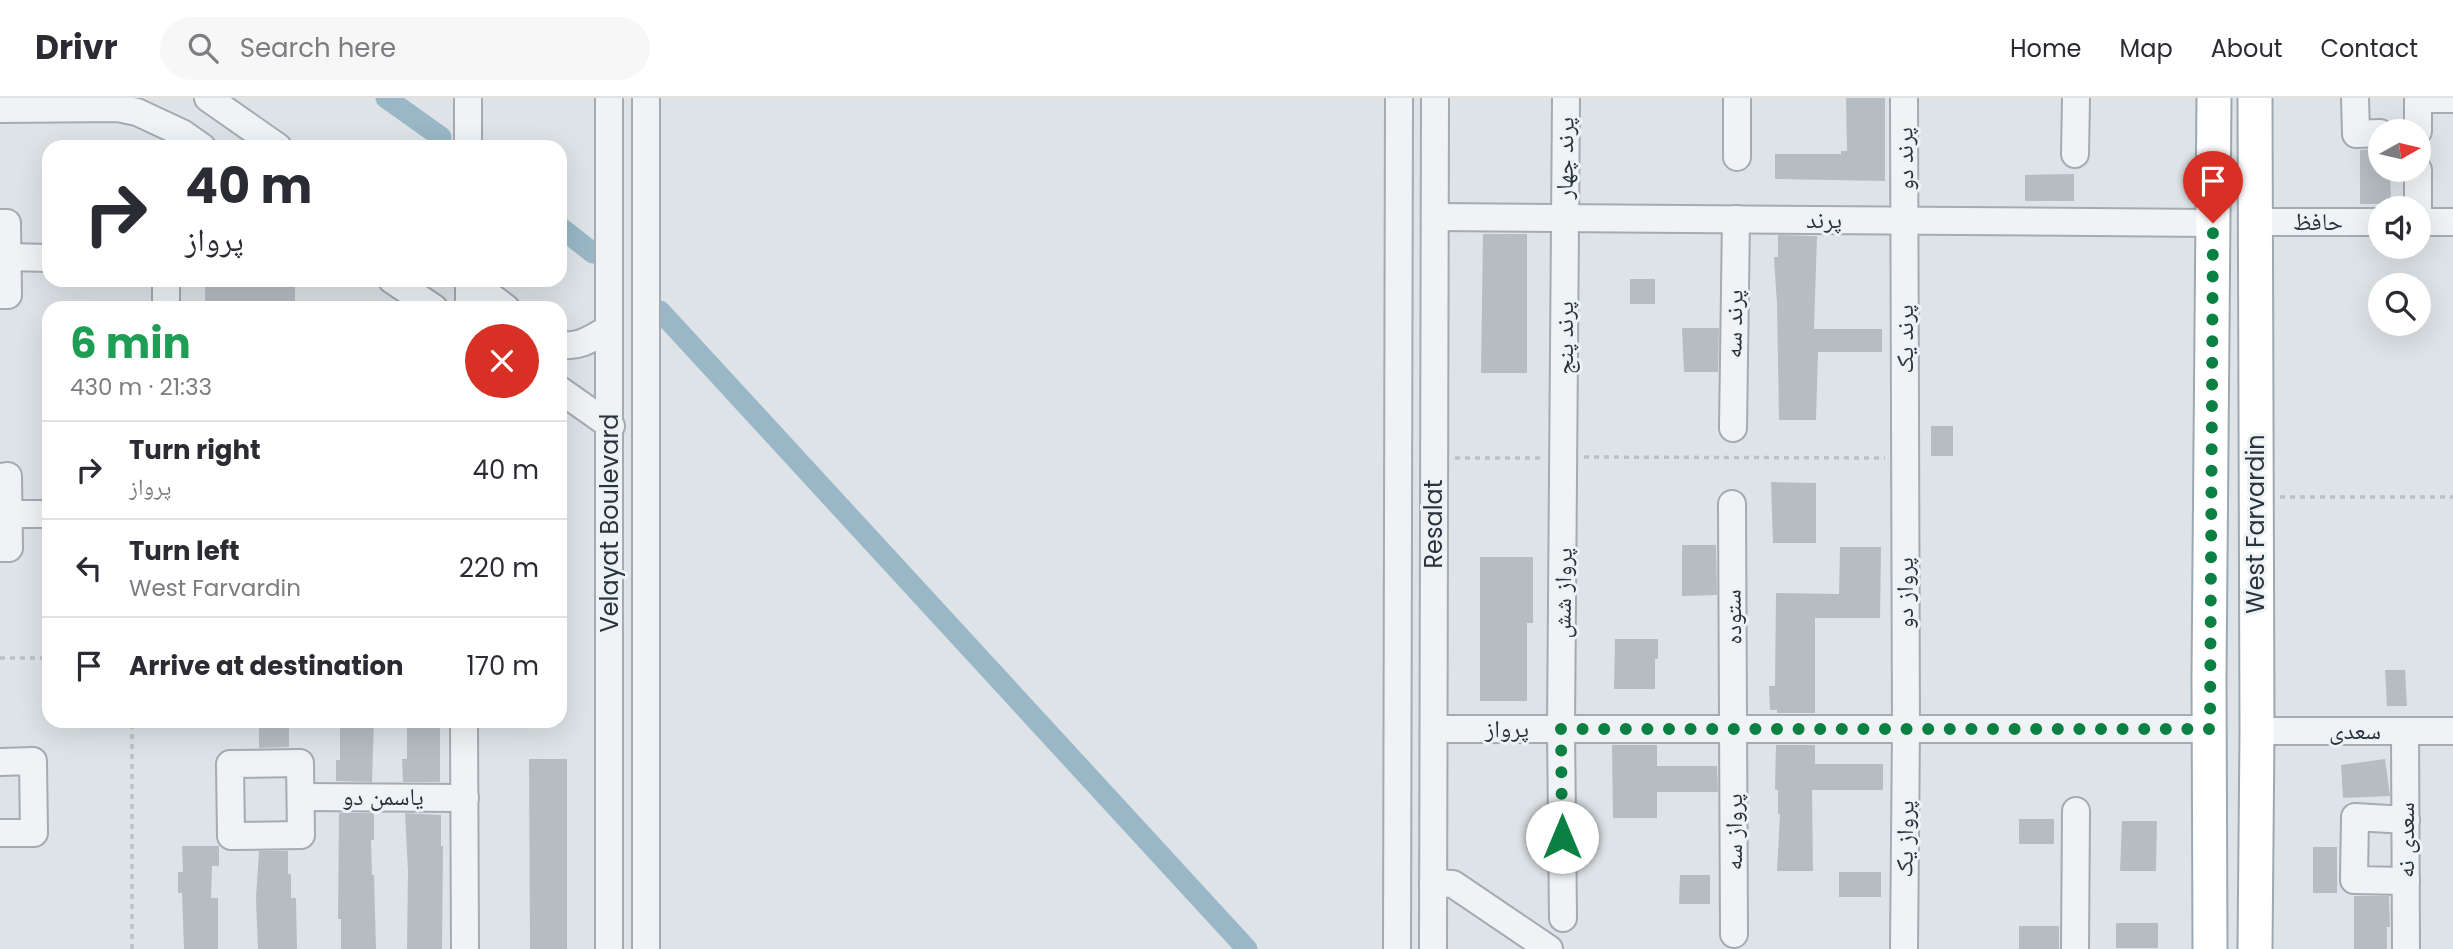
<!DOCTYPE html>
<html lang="en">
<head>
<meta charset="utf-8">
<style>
  body { margin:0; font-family:Poppins,"Noto Naskh Arabic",sans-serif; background:#f7f7f7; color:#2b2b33; height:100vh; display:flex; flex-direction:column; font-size:26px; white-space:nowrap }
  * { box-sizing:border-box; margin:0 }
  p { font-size:23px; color:#7c7c81 }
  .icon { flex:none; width:38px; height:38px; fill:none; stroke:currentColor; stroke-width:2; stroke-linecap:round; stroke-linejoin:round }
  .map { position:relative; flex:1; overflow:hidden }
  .sheet { position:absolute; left:42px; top:203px; width:525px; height:427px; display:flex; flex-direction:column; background:#fff; border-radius:21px; box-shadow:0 7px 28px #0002 }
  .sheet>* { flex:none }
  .top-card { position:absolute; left:42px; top:42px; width:525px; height:147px; border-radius:21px; box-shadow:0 7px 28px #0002; background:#fff; color:#2b2b33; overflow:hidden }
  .needle { width:46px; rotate:82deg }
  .fabs { position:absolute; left:2368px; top:21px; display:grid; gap:14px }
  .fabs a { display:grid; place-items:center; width:63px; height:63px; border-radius:50%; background:#fff; box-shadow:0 7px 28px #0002; font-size:35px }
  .pin { position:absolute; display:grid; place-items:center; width:60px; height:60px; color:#fff; margin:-72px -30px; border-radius:50% 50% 50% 0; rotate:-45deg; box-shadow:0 0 7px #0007 }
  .pin .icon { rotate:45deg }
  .me { position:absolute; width:77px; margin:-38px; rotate:0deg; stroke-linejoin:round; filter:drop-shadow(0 0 5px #0008) }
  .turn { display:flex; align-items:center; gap:24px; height:147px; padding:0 28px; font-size:32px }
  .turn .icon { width:91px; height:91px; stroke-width:2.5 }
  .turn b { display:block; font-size:49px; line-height:60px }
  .round { display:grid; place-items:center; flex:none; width:74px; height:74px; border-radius:37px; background:#f7f7f7 }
  .summary { display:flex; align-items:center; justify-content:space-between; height:119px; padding:0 28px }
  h1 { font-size:42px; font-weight:700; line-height:52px; color:#1e9e55 }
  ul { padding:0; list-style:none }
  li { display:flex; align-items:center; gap:21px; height:98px; padding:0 28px; border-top:2px solid #e1e1e2 }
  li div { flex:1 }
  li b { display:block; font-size:26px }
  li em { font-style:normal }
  header { display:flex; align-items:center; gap:42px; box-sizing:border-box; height:98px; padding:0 35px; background:#fff; border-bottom:2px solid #e1e1e2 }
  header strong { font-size:33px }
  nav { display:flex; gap:38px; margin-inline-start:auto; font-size:24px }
  .search { width:490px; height:63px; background:#f7f7f7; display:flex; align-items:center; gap:18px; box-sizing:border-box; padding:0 24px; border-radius:38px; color:#7c7c81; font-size:26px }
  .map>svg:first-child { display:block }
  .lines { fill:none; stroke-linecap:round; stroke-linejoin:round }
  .canal { stroke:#99b7c6; stroke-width:21 }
  .building { fill:#b5bdc3 }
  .minor-casing { stroke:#a4abb1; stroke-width:30 }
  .major-casing { stroke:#9da9b2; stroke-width:37 }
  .path { stroke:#bcc1c5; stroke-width:3.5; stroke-dasharray:5 5; stroke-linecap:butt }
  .minor { stroke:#f0f3f5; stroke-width:26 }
  .major { stroke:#fff; stroke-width:33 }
  .route { stroke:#0b8043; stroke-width:12; stroke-dasharray:0 21.6 }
  .labels { text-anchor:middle; stroke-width:6; stroke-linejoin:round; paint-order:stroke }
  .street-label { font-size:24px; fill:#28333d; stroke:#edf2f5 }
</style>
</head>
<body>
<header>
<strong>Drivr</strong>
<div class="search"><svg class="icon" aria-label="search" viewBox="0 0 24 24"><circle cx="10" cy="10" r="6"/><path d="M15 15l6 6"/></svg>Search here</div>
<nav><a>Home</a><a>Map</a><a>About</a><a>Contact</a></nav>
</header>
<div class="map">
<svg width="2453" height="851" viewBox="0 0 2453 851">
  <rect width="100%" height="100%" fill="#dee3e7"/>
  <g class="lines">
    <g class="canal">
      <path d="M 386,0 L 441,39"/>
      <path d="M 560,129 L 593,155"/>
      <path d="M 660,213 L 1247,851"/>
    </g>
  </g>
  <g class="building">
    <path d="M 1846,0 L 1885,0 L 1885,83 L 1775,81 L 1775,56 L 1841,56 L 1841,53 L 1847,53 Z"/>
    <path d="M 2380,51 L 2380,72 L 2390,72 L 2391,106 L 2360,106 L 2360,52 Z"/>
    <path d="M 2074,76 L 2074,103 L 2025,103 L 2025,77 Z"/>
    <path d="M 1483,136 L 1527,136 L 1527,275 L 1481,275 Z"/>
    <path d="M 1778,137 L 1817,138 L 1814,231 L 1882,231 L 1882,254 L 1818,254 L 1816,322 L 1779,322 L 1777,206 L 1774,159 L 1778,159 Z"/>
    <rect x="1630" y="181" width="25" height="25"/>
    <path d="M 205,182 L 295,182 L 295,205 L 237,205 L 237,209 L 205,209 Z"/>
    <path d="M 1682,230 L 1719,230 L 1718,274 L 1684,274 Z"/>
    <rect x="1931" y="328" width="22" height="30"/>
    <path d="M 1771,384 L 1816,385 L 1816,445 L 1773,445 Z"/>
    <path d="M 1682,447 L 1716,447 L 1717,497 L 1682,498 Z"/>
    <path d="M 1840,449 L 1881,449 L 1880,520 L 1815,520 L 1815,615 L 1777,615 L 1777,612 L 1770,612 L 1769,588 L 1775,588 L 1776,495 L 1839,496 Z"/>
    <path d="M 1480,459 L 1533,459 L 1533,525 L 1527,525 L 1527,603 L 1480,603 Z"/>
    <path d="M 1615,541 L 1658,541 L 1658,561 L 1655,561 L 1655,591 L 1614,591 Z"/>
    <path d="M 2385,572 L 2405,572 L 2407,608 L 2387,608 Z"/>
    <path d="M 259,623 L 289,623 L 289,649 L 259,650 Z"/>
    <path d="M 340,623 L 374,623 L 372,684 L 336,683 L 336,662 L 340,662 Z"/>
    <path d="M 407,623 L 440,623 L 440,684 L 403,684 L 402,661 L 407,661 Z"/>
    <path d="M 1612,647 L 1657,647 L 1657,668 L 1717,668 L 1718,694 L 1657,694 L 1657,720 L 1613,720 Z"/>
    <path d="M 1776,647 L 1815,647 L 1815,666 L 1883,666 L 1883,692 L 1812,692 L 1813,773 L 1777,773 L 1780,716 L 1778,716 L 1778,692 L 1775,692 Z"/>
    <path d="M 529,661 L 567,661 L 567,851 L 530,851 Z"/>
    <path d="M 2385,661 L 2390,698 L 2343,700 L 2341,667 Z"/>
    <path d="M 339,715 L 374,715 L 374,742 L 371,742 L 372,777 L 374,777 L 376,851 L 341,851 L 341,821 L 338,821 Z"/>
    <path d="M 405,715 L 441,717 L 441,748 L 443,748 L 442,851 L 407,851 L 408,773 Z"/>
    <rect x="2019" y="721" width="35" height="25"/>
    <path d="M 2122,723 L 2157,723 L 2156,773 L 2120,773 Z"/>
    <path d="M 182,748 L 219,748 L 219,768 L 212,768 L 211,800 L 218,800 L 218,851 L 184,851 L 182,795 L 178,795 L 178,774 L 183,774 Z"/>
    <rect x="2313" y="749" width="24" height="46"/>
    <path d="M 259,753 L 288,753 L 288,776 L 291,776 L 291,800 L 296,800 L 297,851 L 258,851 L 256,800 Z"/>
    <rect x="1839" y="774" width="42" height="25"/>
    <path d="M 1680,777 L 1710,777 L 1710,806 L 1679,806 Z"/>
    <path d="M 2354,798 L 2389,798 L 2390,829 L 2387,829 L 2387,851 L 2354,851 Z"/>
    <rect x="2116" y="825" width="42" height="25"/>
    <rect x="2019" y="828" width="40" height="23"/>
  </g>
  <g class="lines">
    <g class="minor-casing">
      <g id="minor">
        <path d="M 208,0 L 278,49"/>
        <path d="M 646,0 L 646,851"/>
        <path d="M 1737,0 L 1737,59"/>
        <path d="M 2355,0 L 2356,36 L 2380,35"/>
        <path d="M 2418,0 L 2418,33"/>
        <path d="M 2418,1 L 2453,1"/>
        <path d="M 0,11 L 118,10 L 137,14 L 182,35 L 202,49"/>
        <path d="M 468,49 L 468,0"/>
        <path d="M 2075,56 L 2076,0"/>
        <path d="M 2418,72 L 2418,124 L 2453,124"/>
        <path d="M 1435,119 L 2213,125"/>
        <path d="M 2255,124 L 2380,124"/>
        <path d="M 0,125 L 7,125 L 8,197 L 0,197"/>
        <path d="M 8,159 L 49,160"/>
        <path d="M 392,182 L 434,210"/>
        <path d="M 469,182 L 506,210"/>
        <path d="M 469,182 L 469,210"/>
        <path d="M 166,210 L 166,182"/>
        <path d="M 560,246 C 578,251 594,239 608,231"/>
        <path d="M 560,292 L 611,328"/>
        <path d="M 1733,330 L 1736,121"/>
        <path d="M 0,379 L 8,378 L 9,450 L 0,450"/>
        <path d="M 1732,406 L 1734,836"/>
        <path d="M 8,416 L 49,416"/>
        <path d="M 464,623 L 465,851"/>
        <path d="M 1435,631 L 2210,631"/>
        <path d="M 2257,633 L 2453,633"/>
        <path d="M 2405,633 L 2406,851"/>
        <path d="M 0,664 L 33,663 L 34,735 L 0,735"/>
        <path d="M 300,665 L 301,737 L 231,738 L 230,666 Z"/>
        <path d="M 301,699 L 465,700"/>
        <path d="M 2406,722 L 2355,719 L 2354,782 L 2406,783"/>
        <path d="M 1433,785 L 1453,786 L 1549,851"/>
        <path d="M 1563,820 L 1561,631 L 1566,0"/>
        <path d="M 609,851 L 609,0"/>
        <path d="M 1397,851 L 1399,0"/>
        <path d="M 1433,851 L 1435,0"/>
        <path d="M 1904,851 L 1906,631 L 1904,0"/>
        <path d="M 2075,851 L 2076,713"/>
      </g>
    </g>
    <g class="major-casing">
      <g id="major">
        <path d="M 2210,851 L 2209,579 L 2214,0"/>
        <path d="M 2255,851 L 2257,633 L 2255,0"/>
      </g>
    </g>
    <g class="path">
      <path d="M 1584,359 L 1885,360"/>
      <path d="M 1455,360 L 1542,360"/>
      <path d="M 2280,399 L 2453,399"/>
      <path d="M 0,560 L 49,560"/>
      <path d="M 132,851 L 132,623"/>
    </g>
    <use href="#minor" class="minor"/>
    <use href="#major" class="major"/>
  </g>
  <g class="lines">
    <path class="route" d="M 1562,739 L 1561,631 L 2210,631 L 2213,125"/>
  </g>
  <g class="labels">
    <g class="street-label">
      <text transform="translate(1565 60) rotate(-89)" y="8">پرند چهار</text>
      <text transform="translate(1905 61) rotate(-91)" y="8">پرند دو</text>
      <text x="1824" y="130">پرند</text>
      <text x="2318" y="132">حافظ</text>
      <text transform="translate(1734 226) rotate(-89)" y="8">پرند سه</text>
      <text transform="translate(1565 240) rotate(-90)" y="8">پرند پنج</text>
      <text transform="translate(1905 241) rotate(-90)" y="8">پرند یک</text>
      <text transform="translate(610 425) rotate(-90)" y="8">Velayat Boulevard</text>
      <text transform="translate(1434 426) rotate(-90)" y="8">Resalat</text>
      <text transform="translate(2256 426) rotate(-90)" y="8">West Farvardin</text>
      <text transform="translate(1563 495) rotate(-89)" y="8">پرواز شش</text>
      <text transform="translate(1905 495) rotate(-90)" y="8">پرواز دو</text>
      <text transform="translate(1733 519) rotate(-91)" y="8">ستوده</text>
      <text x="1507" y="639">پرواز</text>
      <text x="2355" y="641">سعدی</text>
      <text x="383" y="707">یاسمن دو</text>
      <text transform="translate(1734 734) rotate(-90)" y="8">پرواز سه</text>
      <text transform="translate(1905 741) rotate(-89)" y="8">پرواز یک</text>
      <text transform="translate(2406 742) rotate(-90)" y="8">سعدی نه</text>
    </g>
  </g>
</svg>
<div class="fabs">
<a><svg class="needle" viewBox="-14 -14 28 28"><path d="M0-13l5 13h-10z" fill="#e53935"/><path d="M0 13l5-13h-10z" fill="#7c7c81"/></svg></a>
<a><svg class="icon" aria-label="sound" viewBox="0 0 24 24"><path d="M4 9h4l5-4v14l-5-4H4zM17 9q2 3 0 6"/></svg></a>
<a><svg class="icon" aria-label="search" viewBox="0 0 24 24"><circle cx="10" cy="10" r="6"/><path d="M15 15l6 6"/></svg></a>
</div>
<div class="pin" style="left:2213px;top:125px;background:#d93025"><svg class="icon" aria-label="arrive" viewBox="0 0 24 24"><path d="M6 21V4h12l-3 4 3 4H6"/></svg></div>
<svg class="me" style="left:1562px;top:739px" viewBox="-20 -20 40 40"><circle r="19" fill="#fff"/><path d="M0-13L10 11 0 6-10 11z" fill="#0b8043"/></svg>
<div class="top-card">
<div class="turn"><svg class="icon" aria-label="right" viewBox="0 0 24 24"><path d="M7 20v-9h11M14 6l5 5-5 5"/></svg><div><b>40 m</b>پرواز</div></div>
</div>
<section class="sheet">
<div class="summary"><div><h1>6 min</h1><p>430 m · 21:33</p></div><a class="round" style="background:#d93025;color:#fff"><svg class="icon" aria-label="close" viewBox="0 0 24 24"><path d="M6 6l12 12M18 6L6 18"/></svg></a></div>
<ul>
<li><svg class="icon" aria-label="right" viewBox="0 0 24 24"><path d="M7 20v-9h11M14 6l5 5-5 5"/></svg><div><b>Turn right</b><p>پرواز</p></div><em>40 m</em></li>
<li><svg class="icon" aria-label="left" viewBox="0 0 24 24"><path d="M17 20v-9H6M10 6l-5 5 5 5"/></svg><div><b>Turn left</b><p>West Farvardin</p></div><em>220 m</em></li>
<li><svg class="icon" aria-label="arrive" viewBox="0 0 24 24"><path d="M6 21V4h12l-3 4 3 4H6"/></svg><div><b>Arrive at destination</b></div><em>170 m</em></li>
</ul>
</section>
</div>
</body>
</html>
